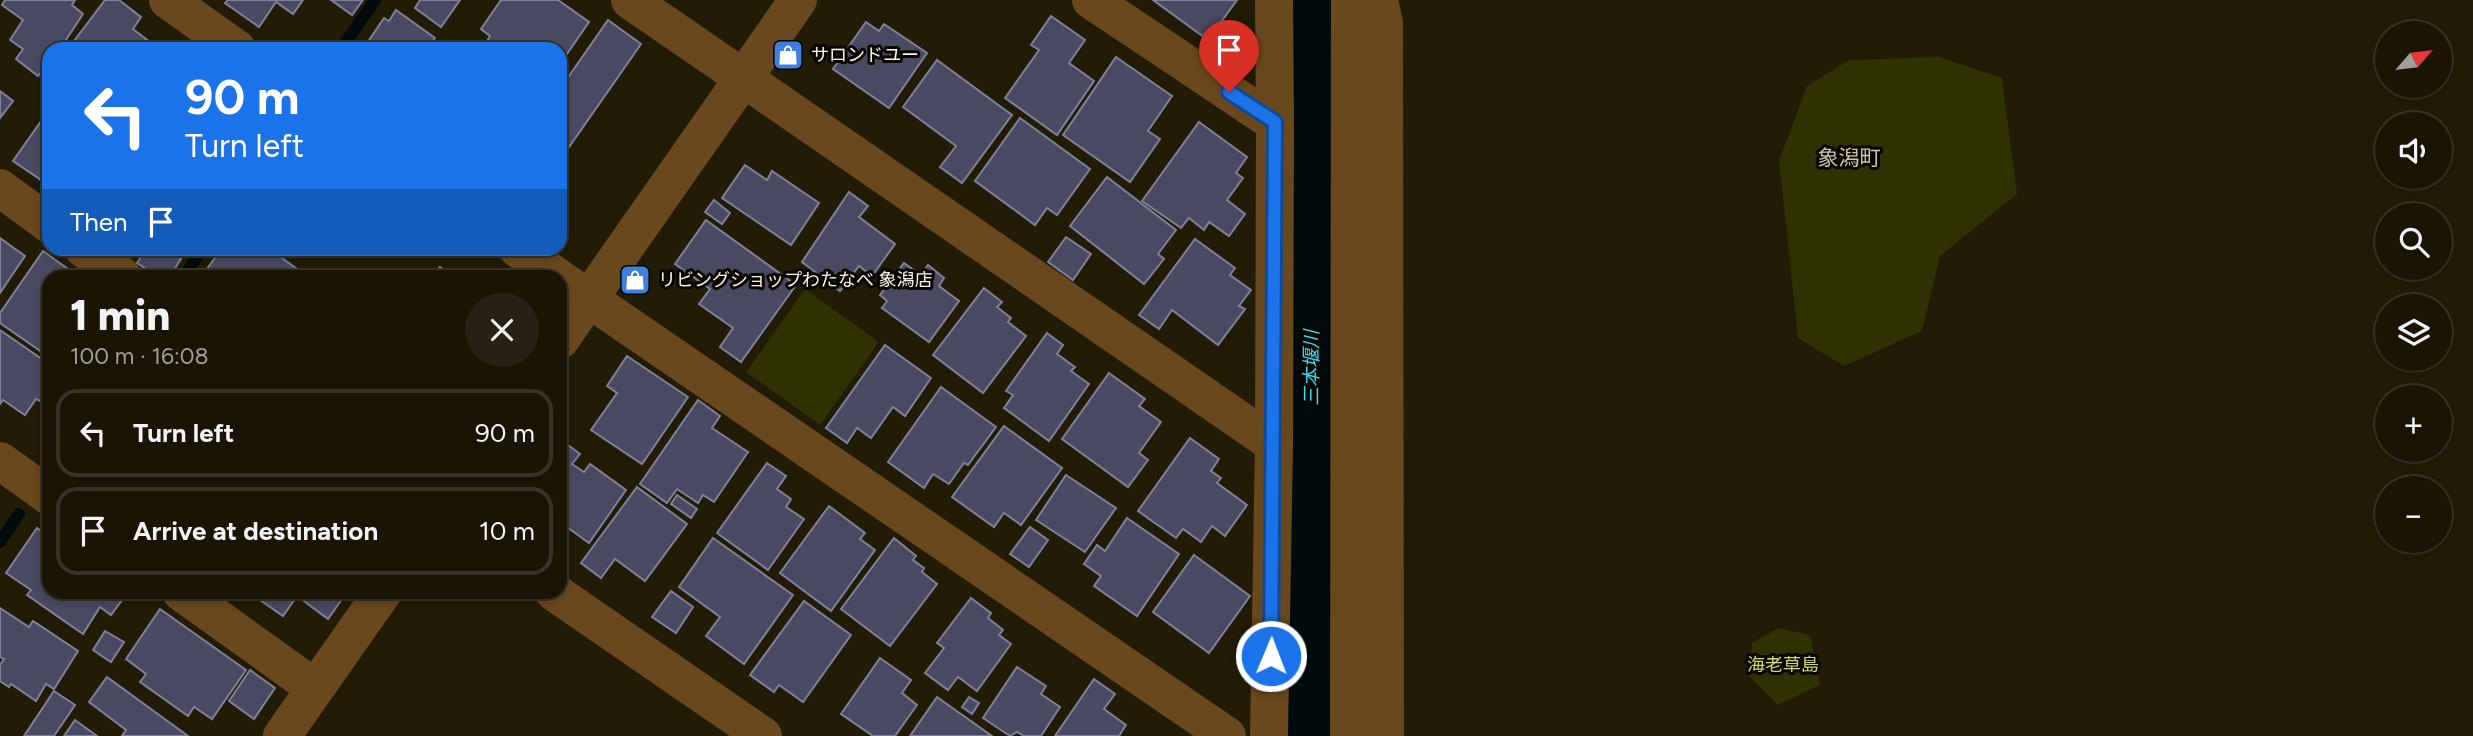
<!DOCTYPE html>
<html lang="en">
<head>
<meta charset="utf-8">
<style>
  body { margin:0; font-family:Figtree,"Noto Sans JP",sans-serif; background:#272113; color:#f1f3f6; height:100vh; display:flex; flex-direction:column; font-size:26px; white-space:nowrap }
  * { box-sizing:border-box; margin:0 }
  p { font-size:23px; color:#9f9e9a }
  .icon { flex:none; width:38px; height:38px; fill:none; stroke:currentColor; stroke-width:2; stroke-linecap:round; stroke-linejoin:round }
  .map { position:relative; flex:1; overflow:hidden }
  .drawer { position:absolute; left:42px; top:270px; width:525px; height:329px; display:flex; flex-direction:column; background:#1a1404; border-radius:21px; box-shadow:0 4px 10px #0003,0 0 0 2px #383326 }
  .drawer>* { flex:none }
  .top-card { position:absolute; left:42px; top:42px; width:525px; height:214px; border-radius:21px; box-shadow:0 4px 10px #0003,0 0 0 2px #383326; background:#1a73e8; color:#fff; overflow:hidden }
  .needle { width:46px; rotate:62deg }
  .controls { position:absolute; left:2375px; top:21px; display:grid; gap:14px }
  .controls a { display:grid; place-items:center; width:77px; height:77px; border-radius:50%; background:#1a1404; box-shadow:0 4px 10px #0003,0 0 0 2px #383326; font-size:35px }
  .pin { position:absolute; display:grid; place-items:center; width:60px; height:60px; color:#fff; margin:-72px -30px; border-radius:50% 50% 50% 0; rotate:-45deg; box-shadow:0 0 7px #0007 }
  .pin .icon { rotate:45deg }
  .me { position:absolute; width:77px; margin:-38px; rotate:1deg; stroke-linejoin:round; filter:drop-shadow(0 0 5px #0008) }
  .turn { display:flex; align-items:center; gap:24px; height:147px; padding:0 28px; font-size:32px }
  .turn .icon { width:91px; height:91px; stroke-width:2.5 }
  .turn b { display:block; font-size:49px; line-height:60px }
  .then { display:flex; align-items:center; height:66px; padding:0 28px; background:#0003; gap:14px; font-size:26px }
  .round { display:grid; place-items:center; flex:none; width:74px; height:74px; border-radius:37px; background:#272113 }
  .summary { display:flex; align-items:center; justify-content:space-between; height:119px; padding:0 28px }
  h1 { font-size:42px; font-weight:800; line-height:52px }
  ul { padding:0; list-style:none }
  li { display:flex; align-items:center; gap:21px; height:88px; margin:0 14px 10px; padding:0 14px; border:4px solid #383326; border-radius:21px }
  li div { flex:1 }
  li b { display:block; font-size:26px }
  li em { font-style:normal }
  .map>svg:first-child { display:block }
  .green { fill:#2e3100 }
  .lines { fill:none; stroke-linecap:round; stroke-linejoin:round }
  .stream { stroke:#010b0d; stroke-width:12 }
  .river { stroke:#010b0d; stroke-width:70 }
  .building { fill:#494a61; stroke:#7e8099; stroke-width:2 }
  .minor { stroke:#6a481d; stroke-width:38 }
  .tertiary { stroke:#6a481d; stroke-width:38 }
  .route-casing { stroke:#114b97; stroke-width:18 }
  .route { stroke:#1a73e8; stroke-width:12 }
  .labels { text-anchor:middle; stroke-width:6; stroke-linejoin:round; paint-order:stroke }
  .poi-label { font-size:18px; fill:#f9f4e7; stroke:#090601; text-anchor:start }
  .park-label { font-size:18px; fill:#cfd96b; stroke:#090601 }
  .water-label { font-size:19px; font-style:italic; fill:#30dff7; stroke:#090601 }
  .quarter-label { font-size:21px; fill:#cfc5aa; stroke:#090601 }
</style>
</head>
<body>
<div class="map">
<svg width="2473" height="736" viewBox="0 0 2473 736">
  <rect width="100%" height="100%" fill="#221b05"/>
  <g class="green">
    <path d="M 1939,57 L 2002,78 L 2017,194 L 1940,256 L 1922,331 L 1844,366 L 1798,338 L 1779,161 L 1807,86 L 1849,60 Z"/>
    <path d="M 805,289 L 879,342 L 820,425 L 746,372 Z"/>
    <path d="M 1778,628 L 1810,635 L 1820,685 L 1778,705 L 1749,676 L 1752,643 Z"/>
  </g>
  <g class="lines">
    <g class="stream">
      <path d="M 341,49 L 375,0"/>
      <path d="M 184,276 L 203,248"/>
      <path d="M 0,542 L 19,514"/>
    </g>
    <path class="river" d="M 1308,736 L 1307,510 L 1314,0"/>
  </g>
  <g class="building">
    <path d="M 5,0 L 75,0 L 72,5 L 83,14 L 60,49 L 49,49 L 49,62 L 38,76 L 16,59 L 23,49 L 10,40 L 23,20 L 2,5 Z"/>
    <path d="M 105,0 L 119,0 L 141,17 L 133,29 L 159,49 L 68,49 Z"/>
    <path d="M 228,0 L 303,0 L 293,14 L 276,2 L 259,27 L 225,3 Z"/>
    <path d="M 331,0 L 363,0 L 352,15 Z"/>
    <path d="M 420,0 L 460,0 L 441,27 L 415,8 Z"/>
    <path d="M 501,0 L 558,0 L 589,22 L 560,64 L 560,49 L 494,49 L 486,43 L 490,36 L 481,29 Z"/>
    <path d="M 1153,0 L 1237,0 L 1208,40 Z"/>
    <path d="M 396,10 L 435,38 L 427,49 L 363,49 L 384,18 L 389,21 Z"/>
    <path d="M 1051,16 L 1085,40 L 1069,63 L 1094,81 L 1057,135 L 1005,98 L 1039,50 L 1031,45 Z"/>
    <path d="M 608,20 L 641,44 L 560,160 L 560,89 Z"/>
    <path d="M 866,22 L 879,31 L 884,24 L 927,53 L 889,108 L 833,69 Z"/>
    <path d="M 1116,57 L 1172,96 L 1148,131 L 1160,139 L 1130,182 L 1063,135 Z"/>
    <path d="M 937,60 L 1012,115 L 962,183 L 940,167 L 956,146 L 903,107 Z"/>
    <path d="M 0,91 L 13,101 L 0,118 Z"/>
    <path d="M 44,117 L 49,121 L 49,175 L 44,182 L 13,161 Z"/>
    <path d="M 1020,118 L 1090,169 L 1057,215 L 1047,208 L 1035,225 L 975,181 Z"/>
    <path d="M 1199,122 L 1247,157 L 1236,173 L 1243,178 L 1227,200 L 1245,214 L 1229,236 L 1209,222 L 1204,230 L 1189,218 L 1181,228 L 1142,201 Z"/>
    <path d="M 745,165 L 767,180 L 772,171 L 819,203 L 791,245 L 722,198 Z"/>
    <path d="M 1107,177 L 1176,230 L 1158,254 L 1164,259 L 1144,284 L 1070,226 Z"/>
    <path d="M 849,192 L 868,206 L 859,217 L 895,244 L 872,276 L 859,266 L 840,291 L 802,262 Z"/>
    <path d="M 714,200 L 730,213 L 722,224 L 705,212 Z"/>
    <path d="M 706,220 L 796,285 L 741,362 L 720,347 L 733,328 L 699,304 L 710,289 L 675,264 Z"/>
    <path d="M 1066,237 L 1091,254 L 1073,280 L 1048,262 Z"/>
    <path d="M 0,238 L 25,256 L 0,293 Z"/>
    <path d="M 1195,239 L 1235,268 L 1230,275 L 1251,290 L 1239,306 L 1245,309 L 1218,345 L 1172,310 L 1159,329 L 1139,315 Z"/>
    <path d="M 147,248 L 159,254 L 165,248 L 181,259 L 170,276 L 157,276 L 137,263 Z"/>
    <path d="M 222,248 L 268,248 L 307,276 L 202,276 Z"/>
    <path d="M 43,251 L 68,269 L 65,273 L 70,276 L 49,276 L 49,357 L 0,323 L 0,313 Z"/>
    <path d="M 904,263 L 921,275 L 928,265 L 944,278 L 939,286 L 959,301 L 929,342 L 882,308 L 887,301 L 880,295 Z"/>
    <path d="M 440,267 L 452,276 L 433,276 Z"/>
    <path d="M 984,288 L 1002,302 L 997,307 L 1011,318 L 1008,322 L 1026,336 L 983,393 L 933,355 Z"/>
    <path d="M 0,330 L 49,364 L 49,392 L 42,402 L 36,399 L 25,415 L 3,400 L 0,404 Z"/>
    <path d="M 1047,333 L 1063,345 L 1057,354 L 1075,367 L 1071,371 L 1089,384 L 1049,441 L 1004,408 L 1013,395 L 1006,391 Z"/>
    <path d="M 885,345 L 931,378 L 905,416 L 893,407 L 871,438 L 857,428 L 847,443 L 826,428 Z"/>
    <path d="M 627,356 L 688,397 L 642,464 L 591,430 L 617,393 L 607,386 Z"/>
    <path d="M 1109,373 L 1145,399 L 1139,406 L 1161,422 L 1139,453 L 1148,460 L 1128,487 L 1062,439 Z"/>
    <path d="M 941,387 L 996,427 L 968,465 L 964,463 L 949,484 L 933,474 L 924,488 L 888,462 Z"/>
    <path d="M 698,400 L 720,416 L 712,428 L 748,452 L 714,502 L 703,495 L 698,503 L 677,489 L 667,503 L 640,484 Z"/>
    <path d="M 1004,426 L 1062,468 L 1021,525 L 1004,513 L 994,527 L 952,497 Z"/>
    <path d="M 1190,438 L 1219,459 L 1211,471 L 1221,478 L 1217,483 L 1247,505 L 1225,536 L 1212,526 L 1201,542 L 1183,529 L 1176,538 L 1138,511 Z"/>
    <path d="M 560,439 L 580,454 L 572,464 L 584,472 L 590,464 L 626,490 L 589,543 L 560,522 Z"/>
    <path d="M 767,463 L 786,476 L 777,489 L 791,499 L 786,507 L 804,519 L 768,570 L 717,533 Z"/>
    <path d="M 1066,475 L 1116,508 L 1085,552 L 1036,520 Z"/>
    <path d="M 637,487 L 687,524 L 645,581 L 615,559 L 601,578 L 581,563 Z"/>
    <path d="M 677,495 L 697,509 L 691,518 L 671,504 Z"/>
    <path d="M 829,506 L 865,533 L 860,539 L 875,550 L 831,611 L 780,573 Z"/>
    <path d="M 1127,518 L 1179,554 L 1137,616 L 1094,586 L 1101,576 L 1084,564 L 1097,545 L 1105,551 Z"/>
    <path d="M 1030,527 L 1048,540 L 1029,567 L 1010,554 Z"/>
    <path d="M 37,528 L 49,536 L 49,592 L 128,592 L 111,615 L 100,607 L 83,634 L 27,595 L 31,590 L 6,573 Z"/>
    <path d="M 713,538 L 793,595 L 744,664 L 706,636 L 720,617 L 679,587 Z"/>
    <path d="M 894,538 L 916,556 L 913,560 L 924,568 L 922,572 L 937,584 L 890,646 L 841,609 Z"/>
    <path d="M 1194,555 L 1250,596 L 1209,653 L 1153,612 Z"/>
    <path d="M 671,591 L 693,607 L 676,633 L 652,617 Z"/>
    <path d="M 347,592 L 328,619 L 297,596 L 283,616 L 250,593 Z"/>
    <path d="M 971,598 L 991,613 L 988,618 L 1003,630 L 999,635 L 1011,644 L 977,691 L 958,677 L 948,690 L 925,673 L 944,648 L 937,643 Z"/>
    <path d="M 804,601 L 851,635 L 803,702 L 779,685 L 774,692 L 750,675 Z"/>
    <path d="M 0,608 L 29,627 L 33,621 L 78,651 L 54,689 L 46,684 L 36,701 L 11,684 L 9,687 L 0,681 L 0,665 L 4,659 L 0,657 Z"/>
    <path d="M 160,609 L 246,670 L 212,719 L 194,707 L 188,716 L 140,682 L 146,674 L 126,659 Z"/>
    <path d="M 105,631 L 124,642 L 111,662 L 93,650 Z"/>
    <path d="M 880,658 L 911,680 L 902,693 L 917,705 L 895,736 L 873,736 L 841,714 Z"/>
    <path d="M 1017,667 L 1046,686 L 1041,694 L 1060,707 L 1041,736 L 1024,736 L 1017,732 L 1010,736 L 983,718 Z"/>
    <path d="M 250,670 L 275,688 L 254,719 L 229,701 Z"/>
    <path d="M 107,677 L 188,736 L 122,736 L 126,730 L 89,702 Z"/>
    <path d="M 1094,679 L 1115,694 L 1104,709 L 1126,725 L 1119,736 L 1055,736 Z"/>
    <path d="M 54,691 L 75,705 L 54,736 L 24,736 Z"/>
    <path d="M 937,697 L 992,736 L 910,736 Z"/>
    <path d="M 969,697 L 979,703 L 972,714 L 962,707 Z"/>
    <path d="M 75,720 L 97,736 L 64,736 Z"/>
  </g>
  <g class="lines">
    <g class="minor">
      <path d="M 168,0 L 237,49"/>
      <path d="M 630,0 L 1274,444"/>
      <path d="M 1091,0 L 1275,123 L 1274,444 L 1269,736"/>
      <path d="M 1274,0 L 1275,123"/>
      <path d="M 1379,0 L 1384,23 L 1385,736"/>
      <path d="M 0,188 L 49,224"/>
      <path d="M 83,248 L 122,276"/>
      <path d="M 517,248 L 556,276"/>
      <path d="M 560,279 L 1227,736"/>
      <path d="M 0,461 L 49,496"/>
      <path d="M 181,592 L 315,688"/>
      <path d="M 554,592 L 763,736"/>
      <path d="M 1349,736 L 1350,0"/>
    </g>
    <g class="tertiary">
      <path d="M 560,340 L 798,0"/>
      <path d="M 282,736 L 383,592"/>
    </g>
  </g>
  <g class="lines">
    <g class="route-casing">
      <path id="route" d="M 1229,92 L 1275,122 L 1271,656"/>
    </g>
    <use href="#route" class="route"/>
  </g>
  <defs>
    <g id="shop-square" transform="scale(1.575)"><rect x="-9" y="-9" width="18" height="18" rx="4" fill="#3f7fe0" stroke="#090601"/><path d="M-5-2.5h2.3a2.7 3.5 0 0 1 5.4 0H5L5.5 6h-11ZM-1.5-2.5h3a1.5 2.3 0 0 0-3 0Z" fill="#fff"/></g>
  </defs>
  <g fill-rule="evenodd">
    <use href="#shop-square" x="788" y="55"/>
    <use href="#shop-square" x="635" y="280"/>
  </g>
  <g class="labels">
    <g class="poi-label">
      <text x="811" y="61">サロンドユー</text>
      <text x="658" y="286">リビングショップわたなべ 象潟店</text>
    </g>
    <g class="park-label">
      <text x="1783" y="671">海老草島</text>
    </g>
    <g class="water-label">
      <text transform="translate(1311 368) rotate(-90)" y="7">三本堰川</text>
    </g>
    <g class="quarter-label">
      <text x="1849" y="165">象潟町</text>
    </g>
  </g>
</svg>
<div class="controls">
<a><svg class="needle" viewBox="-14 -14 28 28"><path d="M0-13l5 13h-10z" fill="#e53935"/><path d="M0 13l5-13h-10z" fill="#9f9e9a"/></svg></a>
<a><svg class="icon" aria-label="sound" viewBox="0 0 24 24"><path d="M4 9h4l5-4v14l-5-4H4zM17 9q2 3 0 6"/></svg></a>
<a><svg class="icon" aria-label="search" viewBox="0 0 24 24"><circle cx="10" cy="10" r="6"/><path d="M15 15l6 6"/></svg></a>
<a><svg class="icon" aria-label="layers" viewBox="0 0 24 24"><path d="M12 4l9 5-9 5-9-5zM3 14l9 5 9-5"/></svg></a>
<a>+</a>
<a>−</a>
</div>
<div class="pin" style="left:1229px;top:92px;background:#d93025"><svg class="icon" aria-label="arrive" viewBox="0 0 24 24"><path d="M6 21V4h12l-3 4 3 4H6"/></svg></div>
<svg class="me" style="left:1271px;top:656px" viewBox="-20 -20 40 40"><circle r="17" fill="#1a73e8" stroke="#fff" stroke-width="3"/><path d="M0-11L8 9 0 5-8 9z" fill="#fff"/></svg>
<div class="top-card">
<div class="turn"><svg class="icon" aria-label="left" viewBox="0 0 24 24"><path d="M17 20v-9H6M10 6l-5 5 5 5"/></svg><div><b>90 m</b>Turn left</div></div>
<div class="then">Then<svg class="icon" aria-label="arrive" viewBox="0 0 24 24"><path d="M6 21V4h12l-3 4 3 4H6"/></svg></div>
</div>
<section class="drawer">
<div class="summary"><div><h1>1 min</h1><p>100 m · 16:08</p></div><a class="round"><svg class="icon" aria-label="close" viewBox="0 0 24 24"><path d="M6 6l12 12M18 6L6 18"/></svg></a></div>
<ul>
<li><svg class="icon" aria-label="left" viewBox="0 0 24 24"><path d="M17 20v-9H6M10 6l-5 5 5 5"/></svg><div><b>Turn left</b></div><em>90 m</em></li>
<li><svg class="icon" aria-label="arrive" viewBox="0 0 24 24"><path d="M6 21V4h12l-3 4 3 4H6"/></svg><div><b>Arrive at destination</b></div><em>10 m</em></li>
</ul>
</section>
</div>
</body>
</html>
